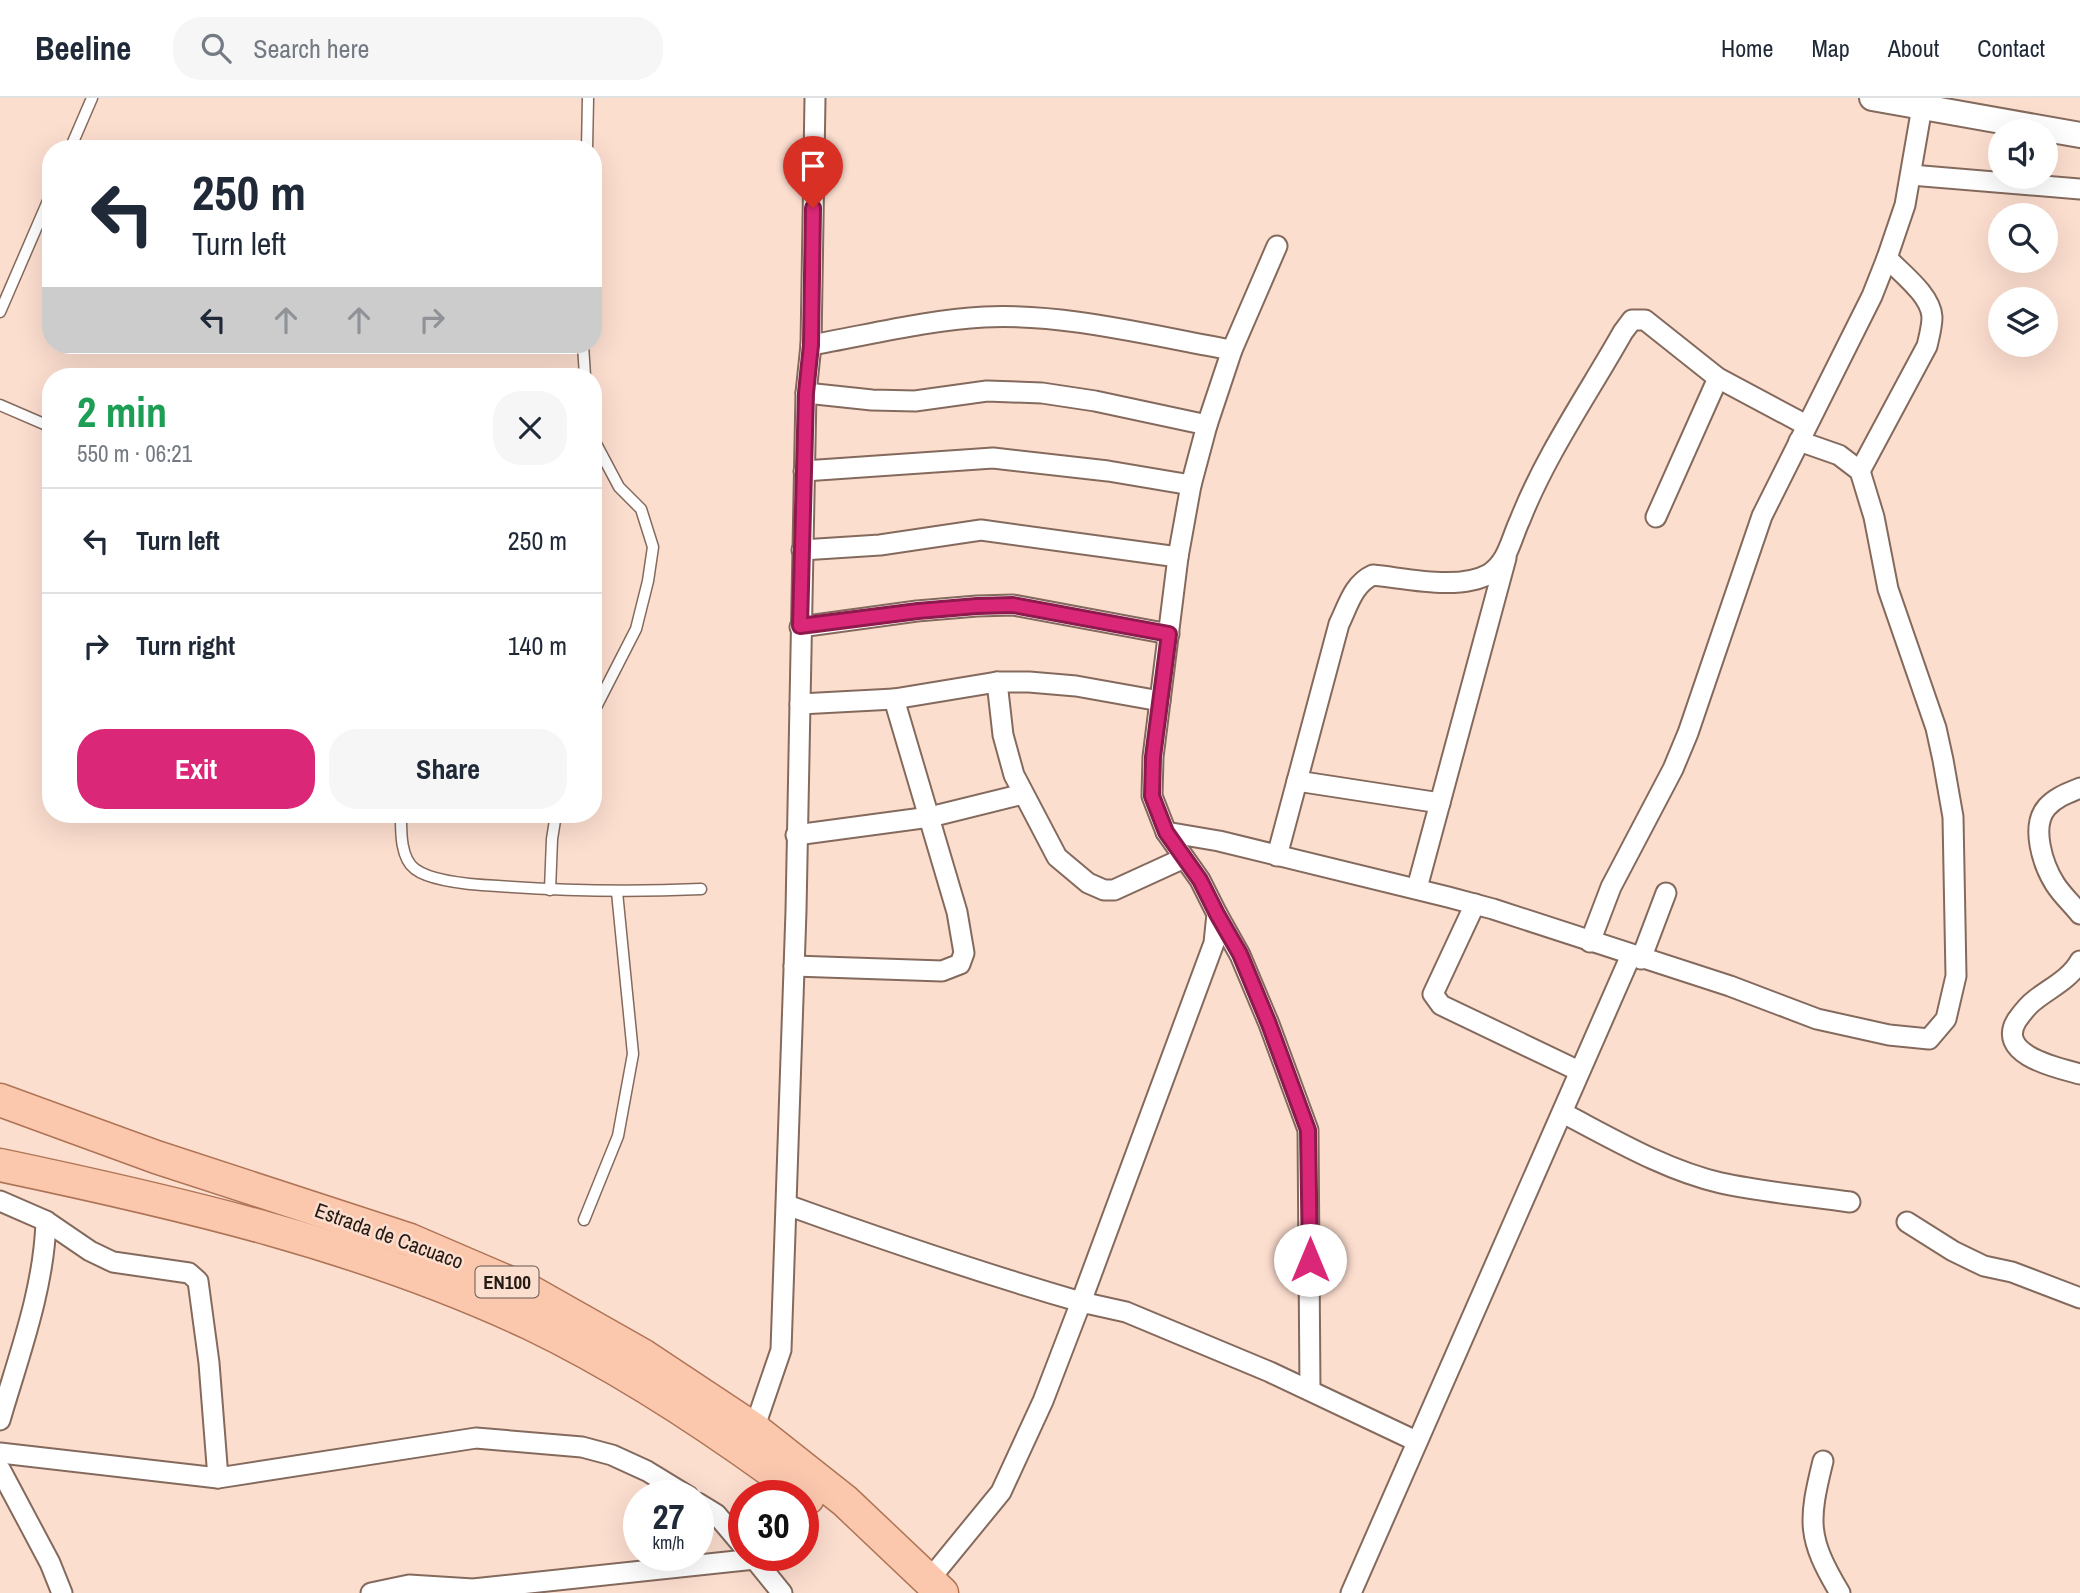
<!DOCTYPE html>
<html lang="en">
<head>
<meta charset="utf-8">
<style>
  body { margin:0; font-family:"Archivo Narrow",sans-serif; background:#f6f6f7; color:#1f2937; height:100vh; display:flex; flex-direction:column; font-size:26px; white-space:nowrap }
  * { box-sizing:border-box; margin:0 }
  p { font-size:23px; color:#747a83 }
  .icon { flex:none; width:38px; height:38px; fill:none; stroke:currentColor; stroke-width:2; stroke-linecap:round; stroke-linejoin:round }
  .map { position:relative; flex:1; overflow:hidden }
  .side { position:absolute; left:42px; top:270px; width:560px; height:455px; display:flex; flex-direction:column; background:#fff; border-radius:28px; box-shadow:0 7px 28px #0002 }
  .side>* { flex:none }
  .banner { position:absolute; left:42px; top:42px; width:560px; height:214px; border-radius:28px; box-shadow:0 7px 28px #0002; background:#fff; color:#1f2937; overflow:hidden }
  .tools { position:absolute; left:1988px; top:21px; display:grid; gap:14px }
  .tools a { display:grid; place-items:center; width:70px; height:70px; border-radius:50%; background:#fff; box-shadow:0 7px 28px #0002; font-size:35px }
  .speed { position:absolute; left:623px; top:1382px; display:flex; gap:14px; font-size:35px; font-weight:700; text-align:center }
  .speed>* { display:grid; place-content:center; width:91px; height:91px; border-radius:50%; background:#fff; box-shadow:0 7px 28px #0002; line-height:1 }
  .speed small { font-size:18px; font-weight:400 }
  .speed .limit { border:10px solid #d22; background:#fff; color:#111 }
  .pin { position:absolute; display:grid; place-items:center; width:60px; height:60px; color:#fff; margin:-72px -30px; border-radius:50% 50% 50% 0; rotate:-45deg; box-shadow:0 0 7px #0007 }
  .pin .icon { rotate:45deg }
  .me { position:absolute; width:77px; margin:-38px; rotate:0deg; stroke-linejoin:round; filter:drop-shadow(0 0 5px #0008) }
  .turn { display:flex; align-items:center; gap:24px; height:147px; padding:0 35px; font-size:32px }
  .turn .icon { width:91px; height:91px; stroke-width:2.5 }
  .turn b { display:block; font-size:49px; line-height:60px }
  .lanes { display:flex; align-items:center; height:66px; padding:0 35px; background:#0003; justify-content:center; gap:35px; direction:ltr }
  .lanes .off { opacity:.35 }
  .round { display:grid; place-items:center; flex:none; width:74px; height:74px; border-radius:28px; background:#f6f6f7 }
  .summary { display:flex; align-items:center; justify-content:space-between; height:119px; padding:0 35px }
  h1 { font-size:42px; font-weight:700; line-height:52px; color:#1e9e55 }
  .cta { display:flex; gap:14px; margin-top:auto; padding:14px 35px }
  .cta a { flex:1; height:80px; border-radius:28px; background:#db2777; color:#fff; font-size:28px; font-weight:700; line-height:80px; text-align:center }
  .cta a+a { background:#f6f6f7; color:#1f2937 }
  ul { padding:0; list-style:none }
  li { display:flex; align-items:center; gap:21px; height:105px; padding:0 35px; border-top:2px solid #e0e1e3 }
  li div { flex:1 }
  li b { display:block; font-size:26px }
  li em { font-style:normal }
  header { display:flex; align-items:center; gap:42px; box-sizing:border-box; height:98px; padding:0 35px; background:#fff; border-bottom:2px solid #e0e1e3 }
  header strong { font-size:33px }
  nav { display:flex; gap:38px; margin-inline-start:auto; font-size:24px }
  .search { width:490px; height:63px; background:#f6f6f7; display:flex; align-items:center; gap:18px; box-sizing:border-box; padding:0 24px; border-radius:28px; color:#747a83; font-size:26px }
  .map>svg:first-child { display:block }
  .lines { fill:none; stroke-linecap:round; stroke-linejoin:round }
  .service-casing { stroke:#846a5d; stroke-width:13 }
  .minor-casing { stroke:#846a5d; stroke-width:23 }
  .tertiary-casing { stroke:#846a5d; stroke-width:28 }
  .primary-casing { stroke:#ae7455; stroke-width:35 }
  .service { stroke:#fff; stroke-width:10 }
  .minor { stroke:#fff; stroke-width:19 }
  .tertiary { stroke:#fff; stroke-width:24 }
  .primary { stroke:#fbc8ae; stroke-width:32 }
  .route-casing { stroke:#8e194d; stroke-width:18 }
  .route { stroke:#db2777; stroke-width:12 }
  .labels { text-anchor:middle; stroke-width:5; stroke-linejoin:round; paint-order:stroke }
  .shield { fill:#fcdecf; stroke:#65554c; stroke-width:2 }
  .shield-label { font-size:19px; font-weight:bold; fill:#241a14 }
  .street-label { font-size:21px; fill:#241a14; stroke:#fcdecf }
</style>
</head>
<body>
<header>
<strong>Beeline</strong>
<div class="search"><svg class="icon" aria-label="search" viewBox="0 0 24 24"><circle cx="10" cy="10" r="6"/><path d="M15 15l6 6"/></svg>Search here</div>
<nav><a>Home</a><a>Map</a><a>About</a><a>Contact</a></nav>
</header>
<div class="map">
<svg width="2080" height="1495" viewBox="0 0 2080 1495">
  <rect width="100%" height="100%" fill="#fcdecf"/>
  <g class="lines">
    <g class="service-casing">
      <g id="service">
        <path d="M 70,51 L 92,0"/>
        <path d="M 587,51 L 588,0"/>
        <path d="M 0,214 L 51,96"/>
        <path d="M 583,247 L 585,278"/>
        <path d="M 0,307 L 51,329"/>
        <path d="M 593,340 L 619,389 L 641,411 L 653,449 L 648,483 L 636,531 L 593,615"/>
        <path d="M 401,716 C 401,732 400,760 415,771 C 432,784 477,787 498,788 C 566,793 633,794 701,791"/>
        <path d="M 550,792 L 552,741 L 556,716"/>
        <path d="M 584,1122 L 618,1038 L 633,956 L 617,794"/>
      </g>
    </g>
    <g class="minor-casing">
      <g id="minor">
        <path d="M 1911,77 L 2080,91"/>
        <path d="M 811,247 C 868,237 927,222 984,219 C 1065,215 1152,238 1232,252"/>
        <path d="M 806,295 L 872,302 L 915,303 L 987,293 L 1042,295 L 1095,303 L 1207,327"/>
        <path d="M 804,373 L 993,360 L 1108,373 L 1191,387"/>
        <path d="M 1860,373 L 1927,248 C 1929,239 1932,229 1932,219 C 1931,197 1901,175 1887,160"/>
        <path d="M 1656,419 L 1718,280"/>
        <path d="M 802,452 L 880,447 L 981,432 L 1178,459"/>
        <path d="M 800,529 L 917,513 L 977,508 L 1013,507 L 1169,536"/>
        <path d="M 997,584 L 1003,637 L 1014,677 L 1057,759 L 1088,785 L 1104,792 L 1114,792 L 1184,760"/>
        <path d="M 800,606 L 894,601 L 997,584 L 1029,584 L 1076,588 L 1160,603"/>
        <path d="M 1297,683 L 1440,705"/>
        <path d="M 2080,690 C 2068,695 2056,699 2047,709 C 2030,728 2043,767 2055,786 C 2062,797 2072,806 2080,816"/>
        <path d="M 1166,734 L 1219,743 L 1448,799 L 1493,811 L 1730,888 L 1817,921 L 1889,937 L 1929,941 L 1946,921 L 1956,878 L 1953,719 L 1943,662 L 1936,630 L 1888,491 L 1874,419 L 1860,373 L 1839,357 L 1799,343"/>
        <path d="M 796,737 L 930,719 L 1023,696"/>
        <path d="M 1277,758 L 1339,526 C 1348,508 1353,486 1373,477 C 1405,480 1459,493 1489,476 C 1508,464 1511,441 1520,422 C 1546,356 1588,296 1623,234 L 1632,222 L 1645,222 L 1718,280 L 1806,327"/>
        <path d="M 1417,790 L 1506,460"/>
        <path d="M 1475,806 L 1433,896 L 1441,907 L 1579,973"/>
        <path d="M 1217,816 L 1240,857 L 1269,926 L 1308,1032 L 1310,1292"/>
        <path d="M 1590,844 L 1611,789 L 1673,671 L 1688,635 L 1762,418 L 1872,198 L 1887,160 L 1905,107 L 1922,9"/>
        <path d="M 1641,861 L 1666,795"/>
        <path d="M 2080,863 C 2070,881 2050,890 2035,902 C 2028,907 2022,915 2017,922 C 1995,957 2058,970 2080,976"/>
        <path d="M 794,868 L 942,873 L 960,866 L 964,855 L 957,814 L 894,601"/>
        <path d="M 1563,1015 C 1613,1041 1665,1072 1721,1085 C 1763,1094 1807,1098 1850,1104"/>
        <path d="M 0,1103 L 46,1123 C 44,1191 19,1257 0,1322"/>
        <path d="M 787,1107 C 884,1142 981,1175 1081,1204 L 1214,845 L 1217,816 L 1200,782 L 1166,734 L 1152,698 L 1153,659 L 1178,459 L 1191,387 L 1207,327 L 1232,252 L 1277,148"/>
        <path d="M 46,1123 L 90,1153 L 113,1164 L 189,1175 L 198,1183 L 209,1265 L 218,1380 L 476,1340 L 582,1349 L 612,1357 L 647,1373 L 688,1398"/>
        <path d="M 1907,1124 L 1953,1153 L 1984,1168 L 2012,1174 L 2080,1200"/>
        <path d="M 754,1331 L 781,1252 L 796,813 L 806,295 L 811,247 L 815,0"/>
        <path d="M 0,1355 L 218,1380"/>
        <path d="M 1823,1363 C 1808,1424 1807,1440 1840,1495"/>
        <path d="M 0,1371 L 50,1465 L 62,1495"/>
        <path d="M 698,1405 L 716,1416 L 744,1449"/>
        <path d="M 752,1458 L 782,1495"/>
        <path d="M 929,1482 L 1001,1394 L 1043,1303 L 1081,1204 L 1126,1214 L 1270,1274 L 1416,1343"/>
        <path d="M 371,1495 L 409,1487 L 473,1491 L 755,1461"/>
        <path d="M 1351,1495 L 1631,857"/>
      </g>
    </g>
    <g class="tertiary-casing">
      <path id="tertiary" d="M 1872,0 L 2080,37"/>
    </g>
    <g class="primary-casing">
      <g id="primary">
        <path d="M 0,1002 L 156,1059 L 410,1142 L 531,1194 L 644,1258 L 754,1331 L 845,1403 L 942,1495"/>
        <path d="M 0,1067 C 180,1105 363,1147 531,1226 C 629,1273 721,1335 808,1400"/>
      </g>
    </g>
    <use href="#service" class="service"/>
    <use href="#minor" class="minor"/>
    <use href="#tertiary" class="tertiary"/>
    <use href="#primary" class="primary"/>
  </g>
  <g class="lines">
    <g class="route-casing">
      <path id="route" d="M 813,110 L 811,247 L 806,295 L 800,528 L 918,513 L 977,508 L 1013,507 L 1169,536 L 1153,659 L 1152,698 L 1166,734 L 1200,782 L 1217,816 L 1240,856 L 1269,926 L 1308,1032 L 1310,1162"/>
    </g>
    <use href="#route" class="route"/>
  </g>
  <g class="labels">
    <rect class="shield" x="475.5" y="1168.5" width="63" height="31" rx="5"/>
    <g class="shield-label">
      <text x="507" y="1191">EN100</text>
    </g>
    <g class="street-label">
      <text transform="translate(389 1138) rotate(20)" y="7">Estrada de Cacuaco</text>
    </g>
  </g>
</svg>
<div class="tools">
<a><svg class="icon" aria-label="sound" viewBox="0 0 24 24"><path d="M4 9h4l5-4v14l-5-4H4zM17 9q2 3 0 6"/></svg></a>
<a><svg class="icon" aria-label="search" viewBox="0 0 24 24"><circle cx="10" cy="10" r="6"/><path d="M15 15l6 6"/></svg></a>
<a><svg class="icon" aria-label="layers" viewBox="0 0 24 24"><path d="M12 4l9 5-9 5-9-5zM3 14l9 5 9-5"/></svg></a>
</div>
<div class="speed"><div>27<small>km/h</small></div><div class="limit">30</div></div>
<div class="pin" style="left:813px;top:110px;background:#d93025"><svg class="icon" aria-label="arrive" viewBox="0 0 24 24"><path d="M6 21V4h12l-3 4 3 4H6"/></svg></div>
<svg class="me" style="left:1310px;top:1162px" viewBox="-20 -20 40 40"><circle r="19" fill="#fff"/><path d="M0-13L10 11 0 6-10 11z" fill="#db2777"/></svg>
<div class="banner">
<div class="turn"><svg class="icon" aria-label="left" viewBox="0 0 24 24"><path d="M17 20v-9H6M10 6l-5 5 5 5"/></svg><div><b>250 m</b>Turn left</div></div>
<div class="lanes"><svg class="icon" aria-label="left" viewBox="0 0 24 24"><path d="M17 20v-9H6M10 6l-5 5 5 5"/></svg><svg class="icon off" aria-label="ahead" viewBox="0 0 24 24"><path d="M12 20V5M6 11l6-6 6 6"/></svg><svg class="icon off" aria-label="ahead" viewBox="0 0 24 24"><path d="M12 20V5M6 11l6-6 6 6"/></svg><svg class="icon off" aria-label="right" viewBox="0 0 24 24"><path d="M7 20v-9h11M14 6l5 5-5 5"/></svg></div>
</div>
<section class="side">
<div class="summary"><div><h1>2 min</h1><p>550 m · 06:21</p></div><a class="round"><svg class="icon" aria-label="close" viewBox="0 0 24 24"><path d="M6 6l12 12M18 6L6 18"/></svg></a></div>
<ul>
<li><svg class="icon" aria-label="left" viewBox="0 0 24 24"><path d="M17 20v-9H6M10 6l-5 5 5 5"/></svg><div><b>Turn left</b></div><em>250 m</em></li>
<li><svg class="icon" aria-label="right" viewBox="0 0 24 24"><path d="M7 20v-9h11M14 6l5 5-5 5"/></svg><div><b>Turn right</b></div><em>140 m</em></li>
</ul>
<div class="cta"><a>Exit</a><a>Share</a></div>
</section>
</div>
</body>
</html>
